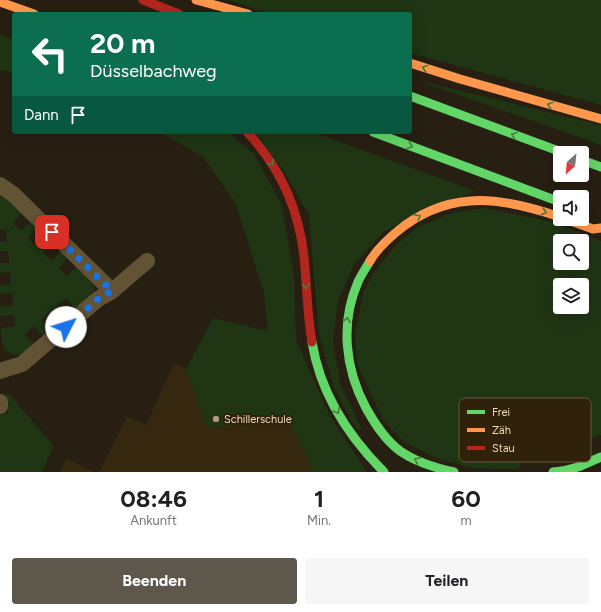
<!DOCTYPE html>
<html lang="de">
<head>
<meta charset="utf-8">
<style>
  body { margin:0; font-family:Figtree,sans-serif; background:#f6f6f6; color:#202124; height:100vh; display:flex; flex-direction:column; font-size:15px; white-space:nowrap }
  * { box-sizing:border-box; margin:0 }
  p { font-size:13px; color:#757577 }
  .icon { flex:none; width:22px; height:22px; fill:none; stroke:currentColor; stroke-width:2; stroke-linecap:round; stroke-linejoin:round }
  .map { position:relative; height:472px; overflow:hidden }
  .sheet { display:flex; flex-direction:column; background:#fff; flex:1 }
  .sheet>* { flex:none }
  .guide { position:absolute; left:12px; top:12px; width:400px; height:122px; border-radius:4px; box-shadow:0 4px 16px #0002; background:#0b6e4f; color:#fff; overflow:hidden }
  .needle { width:26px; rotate:207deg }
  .buttons { position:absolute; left:553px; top:146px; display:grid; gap:8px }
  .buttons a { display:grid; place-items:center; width:36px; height:36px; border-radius:4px; background:#fff; box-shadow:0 4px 16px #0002; font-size:20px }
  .pin { position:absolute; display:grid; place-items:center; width:34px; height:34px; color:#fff; margin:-17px; border-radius:8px; box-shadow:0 2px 6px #0006 }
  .me { position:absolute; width:44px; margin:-22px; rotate:50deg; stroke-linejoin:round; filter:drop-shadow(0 0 3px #0008) }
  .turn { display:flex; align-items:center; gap:14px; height:84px; padding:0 12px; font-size:18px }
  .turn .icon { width:52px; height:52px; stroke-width:2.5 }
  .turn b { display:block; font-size:28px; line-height:34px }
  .then { display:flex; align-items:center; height:38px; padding:0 12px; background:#0003; gap:8px; font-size:15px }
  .eta { display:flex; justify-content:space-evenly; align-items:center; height:68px; text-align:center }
  .eta b { font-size:24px; font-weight:700; line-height:28px }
  .action { display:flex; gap:8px; margin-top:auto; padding:8px 12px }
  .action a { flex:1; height:46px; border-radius:4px; background:#5e574c; color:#fff; font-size:16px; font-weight:700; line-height:46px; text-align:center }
  .action a+a { background:#f6f6f6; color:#202124 }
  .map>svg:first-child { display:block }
  .built { fill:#36270f }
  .green { fill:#1f3514; fill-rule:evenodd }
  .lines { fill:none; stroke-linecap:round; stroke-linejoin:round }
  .street { stroke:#625335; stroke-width:16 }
  .fast { stroke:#63d668; stroke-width:9 }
  .slow { stroke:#ff974d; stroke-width:9 }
  .jam { stroke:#b3261e; stroke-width:9 }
  .oneway { stroke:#497c39 }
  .route { stroke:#1a73e8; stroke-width:7; stroke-dasharray:0 12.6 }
  .poi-dot { fill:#aa987d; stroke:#2f210a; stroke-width:1.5 }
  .labels { text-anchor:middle; stroke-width:4; stroke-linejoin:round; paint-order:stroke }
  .poi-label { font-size:11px; fill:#f0d9b7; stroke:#2f210a; text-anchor:start }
  .key { fill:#2f210a; stroke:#69583e; stroke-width:1 }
  .key-label { font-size:11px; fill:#f0d9b7 }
</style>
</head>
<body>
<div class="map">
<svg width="601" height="472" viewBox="0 0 601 472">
  <rect width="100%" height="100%" fill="#271f12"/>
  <g class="built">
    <path d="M 174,363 L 289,421 L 314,472 L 99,472 L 127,416 L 146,425 Z"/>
    <path d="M 66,458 L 95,472 L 60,472 Z"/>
  </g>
  <g class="green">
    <path d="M 227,0 L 601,0 L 601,105 L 410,53 L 410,14 L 272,14 Z"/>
    <path d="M 0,34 L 14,39 L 14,73 L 0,70 Z"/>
    <path d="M 416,80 L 601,125 L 601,145 Z"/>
    <path d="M 160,132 L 228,132 L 254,154 L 282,205 L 294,276 L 296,340 L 330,416 L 367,472 L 314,472 L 289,421 L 207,428 L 186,369 L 213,318 L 268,331 L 264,293 L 235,202 L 202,156 Z"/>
    <path d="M 255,132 L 313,132 L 475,191 L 383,232 L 354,265 L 338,301 L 333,341 L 340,383 L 362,430 L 356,429 L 334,388 L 319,334 L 309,215 L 283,170 Z"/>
    <path d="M 0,194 L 9,200 L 23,212 L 12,223 L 21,231 L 31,221 L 38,227 L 28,238 L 36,246 L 46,236 L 53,243 L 43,253 L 52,261 L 61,251 L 68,257 L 59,268 L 67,276 L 77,266 C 99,290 100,287 75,309 L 66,298 L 57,306 L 67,316 L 59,322 L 50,312 L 41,320 L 50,330 L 43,336 L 34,326 L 25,334 L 34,344 C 31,347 27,351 24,353 C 16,358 5,353 3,344 C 1,339 1,333 1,328 L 15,326 L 14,315 L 0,316 L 0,307 L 13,305 L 12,293 L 0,294 L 0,285 L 11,284 L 10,272 L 0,273 L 0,263 L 9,263 L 8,251 L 0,251 L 0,242 L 7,241 L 6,230 L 0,230 Z"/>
    <path d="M 484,208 L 553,222 L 601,241 L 601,435 C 575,444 548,449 522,458 L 519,469 L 500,469 L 473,468 L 438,459 L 404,442 L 383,420 L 357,364 L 355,334 L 363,293 L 374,272 L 395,246 L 417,227 L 452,213 ZM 560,241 L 582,241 L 582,263 L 560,263 ZM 560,285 L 582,285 L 582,307 L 560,307 Z"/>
    <path d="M 6,391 L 54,446 L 42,472 L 0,472 L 0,414 L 8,414 Z"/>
  </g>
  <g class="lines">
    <g class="street">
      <path d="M 0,185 L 13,194 L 112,291 L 98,299 L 22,364 L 0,371"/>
      <path d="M 112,291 L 147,261"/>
      <path d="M 0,402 L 0,406"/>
    </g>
    <g class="fast">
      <path d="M 410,96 L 564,153"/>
      <path d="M 373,132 L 560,202"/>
      <path d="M 582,160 L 601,167"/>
      <path d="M 370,261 C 366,268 361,275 358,282 C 340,323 345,369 366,408 C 375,424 385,440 400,451 C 416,462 435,468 454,472"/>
      <path d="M 312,342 C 320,392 348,436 384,472"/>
      <path d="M 562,471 L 578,467 L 601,457"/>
      <path d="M 553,472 L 562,471"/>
    </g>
    <g class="slow">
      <path d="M 196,0 L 248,14"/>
      <path d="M 0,2 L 34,14"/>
      <path d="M 410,63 L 460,79 L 601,119"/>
      <path d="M 565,219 L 593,229 L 601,228"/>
      <path d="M 370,261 C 378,247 391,236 404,226 C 455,189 504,198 560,217"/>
    </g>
    <g class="jam">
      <path d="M 143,0 L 179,14"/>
      <path d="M 247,132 C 280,167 299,210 304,257 C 307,285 307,314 312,342"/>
    </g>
  </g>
  <defs><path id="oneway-chevron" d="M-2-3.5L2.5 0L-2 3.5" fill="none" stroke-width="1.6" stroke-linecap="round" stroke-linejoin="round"/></defs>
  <g class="oneway">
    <use href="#oneway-chevron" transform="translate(425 68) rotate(-162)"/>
    <use href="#oneway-chevron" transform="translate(550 105) rotate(-164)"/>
    <use href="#oneway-chevron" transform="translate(514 135) rotate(-160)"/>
    <use href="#oneway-chevron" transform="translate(410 146) rotate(20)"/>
    <use href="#oneway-chevron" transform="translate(271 163) rotate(56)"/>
    <use href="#oneway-chevron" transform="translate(544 212) rotate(19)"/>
    <use href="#oneway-chevron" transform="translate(418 217) rotate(-29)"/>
    <use href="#oneway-chevron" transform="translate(306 286) rotate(86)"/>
    <use href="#oneway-chevron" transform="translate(347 320) rotate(-82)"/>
    <use href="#oneway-chevron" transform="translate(337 411) rotate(60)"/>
    <use href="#oneway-chevron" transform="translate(417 460) rotate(-155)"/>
  </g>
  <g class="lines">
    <path class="route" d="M 52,232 L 112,291 L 98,299 L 66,327"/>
  </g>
  <circle class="poi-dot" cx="216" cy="419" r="4"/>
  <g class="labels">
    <g class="poi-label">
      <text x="224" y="423">Schillerschule</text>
    </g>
  </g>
  <rect x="459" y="398" width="132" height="64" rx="6" class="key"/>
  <rect x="467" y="410" width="18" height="4" fill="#63d668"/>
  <rect x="467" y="428" width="18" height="4" fill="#ff974d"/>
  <rect x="467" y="446" width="18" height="4" fill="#b3261e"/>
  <g class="key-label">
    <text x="492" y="416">Frei</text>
    <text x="492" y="434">Zäh</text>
    <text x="492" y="452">Stau</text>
  </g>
</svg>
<div class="buttons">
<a><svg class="needle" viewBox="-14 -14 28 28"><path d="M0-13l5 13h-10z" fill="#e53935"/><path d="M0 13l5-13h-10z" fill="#757577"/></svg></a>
<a><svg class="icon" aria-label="sound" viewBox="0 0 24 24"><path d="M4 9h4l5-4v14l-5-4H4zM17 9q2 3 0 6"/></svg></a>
<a><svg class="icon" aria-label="search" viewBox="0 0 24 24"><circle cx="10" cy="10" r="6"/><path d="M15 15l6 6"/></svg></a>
<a><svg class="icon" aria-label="layers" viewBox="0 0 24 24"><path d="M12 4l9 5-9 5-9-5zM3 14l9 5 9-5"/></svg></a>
</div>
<div class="pin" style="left:52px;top:232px;background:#d93025"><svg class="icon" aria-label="arrive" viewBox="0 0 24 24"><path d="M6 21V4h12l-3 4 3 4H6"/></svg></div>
<svg class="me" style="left:66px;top:327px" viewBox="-20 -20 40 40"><circle r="19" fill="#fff"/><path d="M0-13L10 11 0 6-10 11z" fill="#1a73e8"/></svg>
<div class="guide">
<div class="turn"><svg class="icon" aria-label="left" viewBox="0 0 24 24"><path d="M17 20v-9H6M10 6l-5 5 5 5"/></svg><div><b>20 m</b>Düsselbachweg</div></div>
<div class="then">Dann<svg class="icon" aria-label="arrive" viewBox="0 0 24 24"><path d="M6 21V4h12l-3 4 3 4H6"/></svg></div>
</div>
</div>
<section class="sheet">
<div class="eta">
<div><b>08:46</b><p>Ankunft</p></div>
<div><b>1</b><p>Min.</p></div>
<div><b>60</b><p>m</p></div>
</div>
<div class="action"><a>Beenden</a><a>Teilen</a></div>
</section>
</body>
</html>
